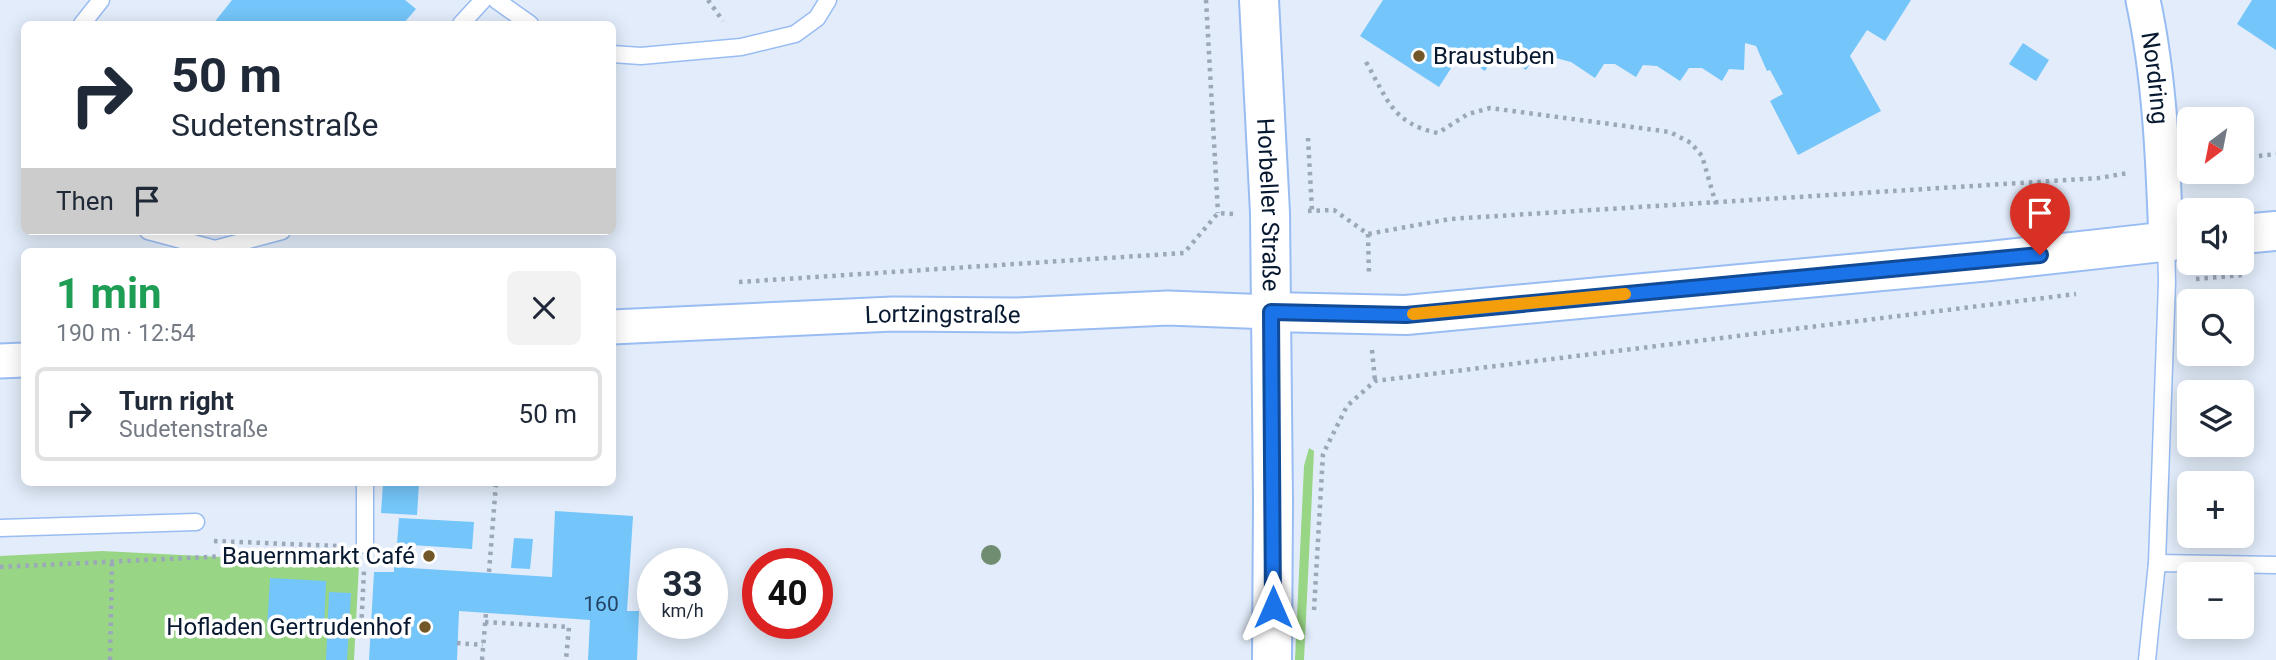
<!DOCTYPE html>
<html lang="en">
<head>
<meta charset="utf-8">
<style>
  body { margin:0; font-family:Roboto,sans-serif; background:#f2f2f3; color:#1f2937; height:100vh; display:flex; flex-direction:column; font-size:26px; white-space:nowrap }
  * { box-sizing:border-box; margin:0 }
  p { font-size:23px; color:#747a83 }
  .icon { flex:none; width:38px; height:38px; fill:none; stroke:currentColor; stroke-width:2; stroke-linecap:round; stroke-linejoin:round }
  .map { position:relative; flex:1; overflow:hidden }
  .sheet { position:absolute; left:21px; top:248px; width:595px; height:238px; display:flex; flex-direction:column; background:#fff; border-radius:10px; box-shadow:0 4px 18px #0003 }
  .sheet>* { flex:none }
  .banner { position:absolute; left:21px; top:21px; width:595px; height:214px; border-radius:10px; box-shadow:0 4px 18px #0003; background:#fff; color:#1f2937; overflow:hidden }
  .needle { width:46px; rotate:212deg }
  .tools { position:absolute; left:2177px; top:107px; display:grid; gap:14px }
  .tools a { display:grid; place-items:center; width:77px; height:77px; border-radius:10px; background:#fff; box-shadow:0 4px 18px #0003; font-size:35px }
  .speed { position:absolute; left:637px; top:548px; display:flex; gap:14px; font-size:35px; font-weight:700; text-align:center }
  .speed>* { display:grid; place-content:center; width:91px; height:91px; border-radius:50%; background:#fff; box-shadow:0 4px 18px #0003; line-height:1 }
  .speed small { font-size:18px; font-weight:400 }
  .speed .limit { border:10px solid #d22; background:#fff; color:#111 }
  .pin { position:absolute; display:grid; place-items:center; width:60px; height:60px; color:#fff; margin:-72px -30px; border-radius:50% 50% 50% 0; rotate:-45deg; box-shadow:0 0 7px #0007 }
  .pin .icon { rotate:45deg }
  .me { position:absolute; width:77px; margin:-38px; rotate:0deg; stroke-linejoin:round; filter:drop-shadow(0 0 5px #0008) }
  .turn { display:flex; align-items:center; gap:24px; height:147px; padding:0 35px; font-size:32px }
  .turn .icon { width:91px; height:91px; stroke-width:2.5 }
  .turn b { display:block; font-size:49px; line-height:60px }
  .then { display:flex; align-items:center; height:66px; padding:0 35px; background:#0003; gap:14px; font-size:26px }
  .round { display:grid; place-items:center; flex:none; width:74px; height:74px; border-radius:10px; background:#f2f2f3 }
  .summary { display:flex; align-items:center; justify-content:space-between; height:119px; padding:0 35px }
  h1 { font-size:42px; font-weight:700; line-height:52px; color:#1e9e55 }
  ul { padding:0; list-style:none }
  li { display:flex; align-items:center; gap:21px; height:94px; margin:0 14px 10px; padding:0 21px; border:4px solid #e0e1e3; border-radius:10px }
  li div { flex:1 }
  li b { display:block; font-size:26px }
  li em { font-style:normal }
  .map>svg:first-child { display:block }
  .green { fill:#98d585 }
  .building { fill:#74c5f9 }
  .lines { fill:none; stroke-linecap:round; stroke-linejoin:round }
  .lane-casing { stroke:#99bdf3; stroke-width:19 }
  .street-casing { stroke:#99bdf3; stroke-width:37 }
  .secondary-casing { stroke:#99bdf3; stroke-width:42 }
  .path { stroke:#9ba8b9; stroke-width:4.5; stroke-dasharray:3.5 5; stroke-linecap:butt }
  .lane { stroke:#fff; stroke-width:16 }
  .street { stroke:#fff; stroke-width:33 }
  .secondary { stroke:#fff; stroke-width:38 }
  .tree { fill:#718d71 }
  .route-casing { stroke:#114b97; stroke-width:18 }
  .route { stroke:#1a73e8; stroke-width:12 }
  .slow { stroke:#f59e0b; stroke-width:12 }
  .poi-dot { fill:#725729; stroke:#fff; stroke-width:2.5 }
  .labels { text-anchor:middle; stroke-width:7; stroke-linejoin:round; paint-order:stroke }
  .number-label { font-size:21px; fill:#224363 }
  .poi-label { font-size:24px; fill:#071831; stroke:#fff; text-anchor:end }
  .street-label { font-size:24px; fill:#071831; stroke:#fff }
</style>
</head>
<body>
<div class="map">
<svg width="2276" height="660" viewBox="0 0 2276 660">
  <rect width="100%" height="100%" fill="#e2ecfa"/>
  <g class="green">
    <path d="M 1309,448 L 1314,451 L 1304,660 L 1295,660 L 1304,466 Z"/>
    <path d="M 102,551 L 359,564 L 354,660 L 0,660 L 0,556 Z"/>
  </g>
  <g class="building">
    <path d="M 232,0 L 405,0 L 416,9 L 403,24 L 213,24 Z"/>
    <path d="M 1383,0 L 1911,0 L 1885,41 L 1867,30 L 1850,56 L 1881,111 L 1798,155 L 1770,101 L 1783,94 L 1770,70 L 1767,71 L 1756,46 L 1745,43 L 1744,70 L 1729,69 L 1722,81 L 1702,68 L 1689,68 L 1680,81 L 1657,66 L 1643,65 L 1636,77 L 1615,64 L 1604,64 L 1595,78 L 1571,62 L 1537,53 L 1526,70 L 1497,51 L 1485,71 L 1460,54 L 1439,87 L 1360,36 Z"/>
    <path d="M 2252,0 L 2276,0 L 2276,50 L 2237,24 Z"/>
    <path d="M 2023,43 L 2049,60 L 2036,81 L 2009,64 Z"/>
    <path d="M 383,483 L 419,483 L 417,515 L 381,513 Z"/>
    <path d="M 555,511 L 633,516 L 627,611 L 639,611 L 637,660 L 588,660 L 590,620 L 459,611 L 457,660 L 369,660 L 374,572 L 394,572 L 394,567 L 552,577 Z"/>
    <path d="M 399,518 L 474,522 L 472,549 L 397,544 Z"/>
    <path d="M 514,538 L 533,539 L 530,569 L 511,568 Z"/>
    <path d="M 270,578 L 326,581 L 324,631 L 267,629 Z"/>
    <path d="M 329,592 L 351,593 L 347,660 L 326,660 Z"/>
  </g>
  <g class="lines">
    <g class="lane-casing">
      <g id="lane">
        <path d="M 496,0 L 530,24"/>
        <path d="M 82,24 L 101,0"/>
        <path d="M 461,24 L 483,0"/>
        <path d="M 612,54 L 641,56 L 741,47 L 795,34 L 817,18 L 828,0"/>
        <path d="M 148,231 L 215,249 L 282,231"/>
        <path d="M 365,483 L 365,545"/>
        <path d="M 0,528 L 196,522"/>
        <path d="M 2157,563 L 2276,565"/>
        <path d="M 2147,660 L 2157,563 L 2167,282 L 2166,241"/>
      </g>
    </g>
    <g class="street-casing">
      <g id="street">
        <path id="s1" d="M 2143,0 C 2160,79 2163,160 2166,241"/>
        <path id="s2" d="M 612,327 L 893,314 L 1017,315 L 1168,308 L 1271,312"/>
        <path d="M 0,361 L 24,360"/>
      </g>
    </g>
    <g class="secondary-casing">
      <g id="secondary">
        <path id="s3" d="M 1259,0 L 1270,213 L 1273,502 L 1272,660"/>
        <path d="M 2242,234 L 2276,231"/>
        <path d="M 1271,312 L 1406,315 L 1990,261 L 2189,239"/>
      </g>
    </g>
    <g class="path">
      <path d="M 708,0 L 723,21"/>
      <path d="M 1206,0 L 1218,213"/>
      <path d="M 1366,62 C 1387,98 1392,124 1438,133 L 1468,114 L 1490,108 L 1670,132 L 1691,143 L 1702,156 L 1716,204"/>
      <path d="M 1308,138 L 1312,211"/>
      <path d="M 2242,158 L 2276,154"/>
      <path d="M 1308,211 L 1334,210 L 1368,234 L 1450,219 L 2099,178 L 2128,173"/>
      <path d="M 1368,234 L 1369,275"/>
      <path d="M 2196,279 L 2243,275"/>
      <path d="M 739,282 L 1184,253 L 1218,213 L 1233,214"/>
      <path d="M 1372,350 L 1375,381"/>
      <path d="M 214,541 L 338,546"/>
      <path d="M 0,567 L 270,554 L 342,558"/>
      <path d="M 489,572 L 496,483"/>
      <path d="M 1314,610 L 1323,454 L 1347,406 L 1375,381 L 2076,294"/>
      <path d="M 485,622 L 569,627 L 566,660"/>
      <path d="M 349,630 L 361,631 L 364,571"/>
      <path d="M 457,643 L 483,645"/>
      <path d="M 110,660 L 112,561"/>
      <path d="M 482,660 L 486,613"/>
    </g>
    <use href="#lane" class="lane"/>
    <use href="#street" class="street"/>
    <use href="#secondary" class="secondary"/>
  </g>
  <circle class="tree" cx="991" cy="555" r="10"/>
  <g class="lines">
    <g class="route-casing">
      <path id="route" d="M 1273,607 L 1271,312 L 1406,315 L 2040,255"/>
    </g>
    <use href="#route" class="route"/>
    <path class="slow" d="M 1413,314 L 1625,294"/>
  </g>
  <g class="poi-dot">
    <circle cx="1419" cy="56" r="7"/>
    <circle cx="429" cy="556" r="7"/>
    <circle cx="425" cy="627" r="7"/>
  </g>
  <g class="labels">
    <g class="number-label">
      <text x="601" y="611">160</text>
    </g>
    <g class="poi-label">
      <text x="1433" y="64" text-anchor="start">Braustuben</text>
      <text x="415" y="564">Bauernmarkt Café</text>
      <text x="411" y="635">Hofladen Gertrudenhof</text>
    </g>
    <g class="street-label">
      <text dy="8" stroke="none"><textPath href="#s1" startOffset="79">Nordring</textPath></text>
      <text dy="8" stroke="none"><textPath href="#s3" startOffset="205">Horbeller Straße</textPath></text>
      <text dy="8" stroke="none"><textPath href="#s2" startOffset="331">Lortzingstraße</textPath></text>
    </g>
  </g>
</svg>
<div class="tools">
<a><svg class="needle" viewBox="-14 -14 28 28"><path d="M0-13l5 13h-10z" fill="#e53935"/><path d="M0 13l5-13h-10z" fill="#747a83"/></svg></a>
<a><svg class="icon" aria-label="sound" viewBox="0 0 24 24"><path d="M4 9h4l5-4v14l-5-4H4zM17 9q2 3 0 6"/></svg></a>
<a><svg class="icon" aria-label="search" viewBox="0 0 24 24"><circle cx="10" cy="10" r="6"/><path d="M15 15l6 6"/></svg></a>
<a><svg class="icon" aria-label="layers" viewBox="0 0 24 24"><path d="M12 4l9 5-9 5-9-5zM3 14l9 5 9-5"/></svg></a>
<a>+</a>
<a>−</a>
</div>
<div class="speed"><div>33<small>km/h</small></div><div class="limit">40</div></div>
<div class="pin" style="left:2040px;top:255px;background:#d93025"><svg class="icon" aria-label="arrive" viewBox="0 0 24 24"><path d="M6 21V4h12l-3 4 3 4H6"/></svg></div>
<svg class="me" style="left:1273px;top:607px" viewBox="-20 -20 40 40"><path d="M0-17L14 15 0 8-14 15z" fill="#1a73e8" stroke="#fff" stroke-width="4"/></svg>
<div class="banner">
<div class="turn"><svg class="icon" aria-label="right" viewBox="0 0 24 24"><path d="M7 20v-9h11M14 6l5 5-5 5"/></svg><div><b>50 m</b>Sudetenstraße</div></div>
<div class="then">Then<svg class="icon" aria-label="arrive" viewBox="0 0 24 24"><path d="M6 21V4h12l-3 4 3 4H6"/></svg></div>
</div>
<section class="sheet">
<div class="summary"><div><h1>1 min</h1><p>190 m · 12:54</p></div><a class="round"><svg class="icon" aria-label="close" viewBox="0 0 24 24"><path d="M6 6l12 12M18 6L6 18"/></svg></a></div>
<ul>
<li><svg class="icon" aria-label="right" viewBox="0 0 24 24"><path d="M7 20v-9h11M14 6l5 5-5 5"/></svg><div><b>Turn right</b><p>Sudetenstraße</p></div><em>50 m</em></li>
</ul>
</section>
</div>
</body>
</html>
